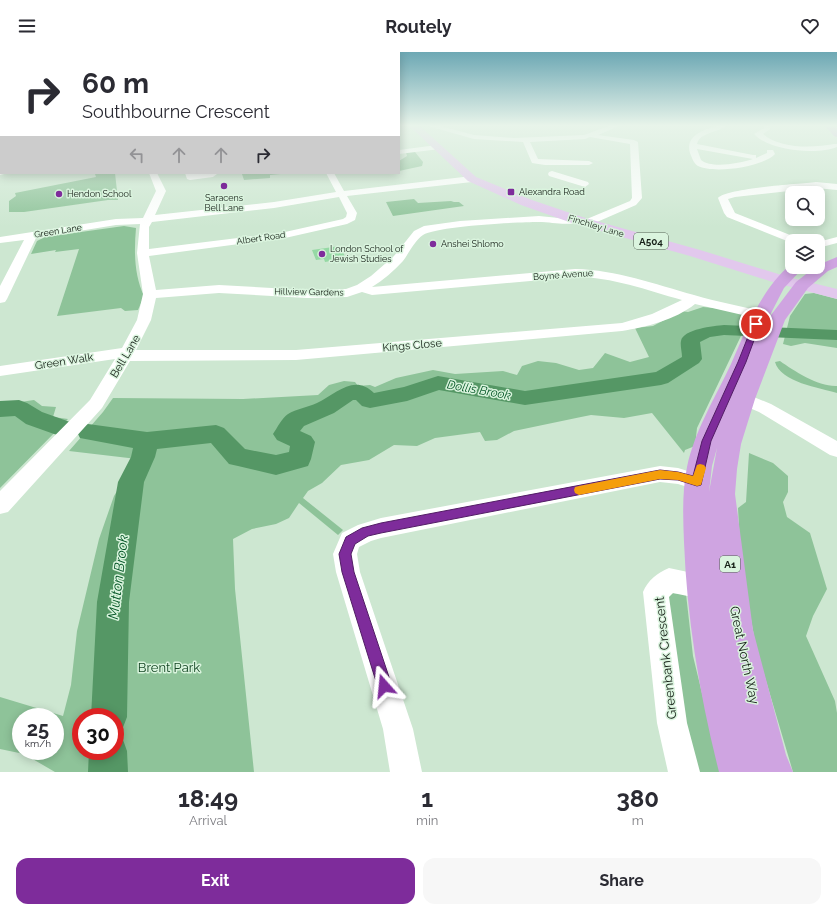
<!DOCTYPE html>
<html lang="en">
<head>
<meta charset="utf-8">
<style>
  body { margin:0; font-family:Raleway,sans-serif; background:#f7f7f7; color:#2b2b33; height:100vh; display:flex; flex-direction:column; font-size:15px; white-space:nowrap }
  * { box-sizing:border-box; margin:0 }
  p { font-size:13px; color:#7c7c81 }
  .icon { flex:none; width:22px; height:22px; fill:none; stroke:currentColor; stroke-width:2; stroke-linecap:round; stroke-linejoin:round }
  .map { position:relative; height:720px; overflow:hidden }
  .panel { display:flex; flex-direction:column; background:#fff; flex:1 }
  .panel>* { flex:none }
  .banner { position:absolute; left:0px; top:0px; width:400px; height:122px; box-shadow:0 2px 10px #0003; background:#fff; color:#2b2b33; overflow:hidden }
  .controls { position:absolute; left:785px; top:134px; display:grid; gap:8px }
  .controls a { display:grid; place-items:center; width:40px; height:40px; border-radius:8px; background:#fff; box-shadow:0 2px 10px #0003; font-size:20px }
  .speed { position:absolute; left:12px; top:656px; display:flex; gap:8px; font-size:20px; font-weight:700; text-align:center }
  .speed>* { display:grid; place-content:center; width:52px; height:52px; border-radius:50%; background:#fff; box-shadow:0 2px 10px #0003; line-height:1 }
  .speed small { font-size:10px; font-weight:400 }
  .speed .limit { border:6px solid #d22; background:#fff; color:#111 }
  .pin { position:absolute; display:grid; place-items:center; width:34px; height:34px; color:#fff; margin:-17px; border:2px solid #fff; border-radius:50%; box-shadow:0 1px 4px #0007 }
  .me { position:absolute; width:44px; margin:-22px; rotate:342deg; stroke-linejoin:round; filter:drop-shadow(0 0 3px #0008) }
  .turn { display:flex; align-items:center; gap:14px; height:84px; padding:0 16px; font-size:18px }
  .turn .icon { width:52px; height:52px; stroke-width:2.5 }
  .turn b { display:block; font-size:28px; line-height:34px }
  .lanes { display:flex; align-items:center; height:38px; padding:0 16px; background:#0003; justify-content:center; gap:20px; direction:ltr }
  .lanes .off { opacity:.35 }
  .eta { display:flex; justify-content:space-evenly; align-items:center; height:68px; text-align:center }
  .eta b { font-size:24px; font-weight:700; line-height:28px }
  .button { display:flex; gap:8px; margin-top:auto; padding:8px 16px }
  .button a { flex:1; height:46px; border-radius:12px; background:#7e2c9b; color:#fff; font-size:16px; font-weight:700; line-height:46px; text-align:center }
  .button a+a { background:#f7f7f7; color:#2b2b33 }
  header { display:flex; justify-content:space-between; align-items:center; height:52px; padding:0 16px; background:#fff; font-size:18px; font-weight:700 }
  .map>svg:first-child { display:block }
  .green { fill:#8ec399; fill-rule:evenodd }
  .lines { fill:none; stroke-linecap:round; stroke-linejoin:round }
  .river { fill:#559765; fill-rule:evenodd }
  .building { fill:#95d9a4 }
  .minor { fill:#fff; fill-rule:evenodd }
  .major { fill:#e2c8ed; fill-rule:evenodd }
  .highway { fill:#cfa4e1; fill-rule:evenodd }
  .route { fill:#7e2c9b; stroke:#521d65 }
  .slow { fill:#f59e0b }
  .poi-dot { fill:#7e2c9b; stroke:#daf4de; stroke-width:1.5 }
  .labels { text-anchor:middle; stroke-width:3; stroke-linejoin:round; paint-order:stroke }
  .far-poi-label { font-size:9px; fill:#172018; stroke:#daf4de; text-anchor:start }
  .far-street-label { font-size:9px; fill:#172018; stroke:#daf4de }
  .shield { fill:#daf4de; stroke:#526053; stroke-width:1 }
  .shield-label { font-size:10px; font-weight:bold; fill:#172018 }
  .street-label { font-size:11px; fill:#172018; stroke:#daf4de }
  .water-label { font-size:12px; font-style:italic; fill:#035525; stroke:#daf4de }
  .near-street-label { font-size:13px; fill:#172018; stroke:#daf4de }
  .near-park-label { font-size:13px; fill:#134523; stroke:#daf4de }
  .near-water-label { font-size:14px; font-style:italic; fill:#035525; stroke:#daf4de }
</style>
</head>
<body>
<header><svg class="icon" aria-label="menu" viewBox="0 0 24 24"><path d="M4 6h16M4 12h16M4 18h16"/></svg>Routely<svg class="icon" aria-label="heart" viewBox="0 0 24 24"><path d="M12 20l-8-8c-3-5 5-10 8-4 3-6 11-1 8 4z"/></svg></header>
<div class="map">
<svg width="837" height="720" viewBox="0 0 837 720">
  <rect width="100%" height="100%" fill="#cde7d1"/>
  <g class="green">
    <path d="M 406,100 L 415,100 L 423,110 L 422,114 L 399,119 L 399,109 L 407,104 Z"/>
    <path d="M 100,121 L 115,121 L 118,148 L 108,148 L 24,160 L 9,160 L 9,149 L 16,144 L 15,141 L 96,125 L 95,122 Z"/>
    <path d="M 238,121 L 291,121 L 270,123 L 270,126 L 244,128 L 242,122 Z"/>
    <path d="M 414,147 L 418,151 L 451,149 L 454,150 L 459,150 L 464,154 L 393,164 L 386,150 Z"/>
    <path d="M 124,174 L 136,176 C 134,199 134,223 144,244 L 138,258 L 125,259 L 121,256 L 57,264 L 79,197 L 55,200 L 56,198 L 31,202 L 37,189 L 45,185 Z"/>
    <path d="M 814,241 L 837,247 L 837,296 L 805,291 L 791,294 L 783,292 L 790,264 L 805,242 Z"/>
    <path d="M 703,255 L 736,258 L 750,265 L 697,376 L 695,394 L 685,398 L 684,401 L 652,361 L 624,366 L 591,363 L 581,365 L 514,379 L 497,388 L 485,389 L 480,380 L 435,386 L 417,394 L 394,393 L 369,408 L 341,413 L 322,431 L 308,439 L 303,446 L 343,478 L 338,483 L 299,451 L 289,466 L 276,472 L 252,477 L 233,487 L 235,537 L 254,720 L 55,720 L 24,702 L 0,697 L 0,645 L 63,664 L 71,633 L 77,579 L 99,487 L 114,444 L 137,407 L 69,399 L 103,360 L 113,346 L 243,347 L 318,343 L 329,333 L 344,329 L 355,330 L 358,334 L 370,333 L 375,335 L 396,326 L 433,318 L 455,322 L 503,319 L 517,323 L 522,314 L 538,309 L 556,311 L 579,318 L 593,316 L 605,301 L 630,310 L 649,305 L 635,276 L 653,274 L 681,259 L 688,260 ZM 21,665 L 55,665 L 55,699 L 21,699 ZM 81,665 L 115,665 L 115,699 L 81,699 Z"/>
    <path d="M 780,309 C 794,319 819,335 837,334 L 837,341 C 820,336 780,330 775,310 Z"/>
    <path d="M 34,348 L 42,354 L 56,355 L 53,365 L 68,367 L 0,436 L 0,353 Z"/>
    <path d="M 749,401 L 773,411 L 788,424 L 788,440 L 783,450 L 787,465 L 810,481 L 827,537 L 813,564 L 806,584 L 835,649 L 837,661 L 837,720 L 793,720 L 756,595 L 741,512 L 738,456 L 746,450 Z"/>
    <path d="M 669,541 L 686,542 L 693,604 L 721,720 L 694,720 L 665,555 Z"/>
  </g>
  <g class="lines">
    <g class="river">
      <path d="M 724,273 L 837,278 L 837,288 L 724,283 L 710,285 L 700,290 L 702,307 L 699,311 L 668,331 L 661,333 L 525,353 L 439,338 L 407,349 L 370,356 L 362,354 L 356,348 L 353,348 L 334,361 L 304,374 L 300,379 L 311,384 L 315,390 L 311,407 L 308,414 L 276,423 L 238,414 L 229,412 L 211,391 L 157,397 L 155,405 L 144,430 L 129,550 L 127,665 L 122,678 L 115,681 L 115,665 L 91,665 L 97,550 L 118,430 L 131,405 L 133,396 L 80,386 L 77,380 L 80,374 L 88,372 L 147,380 L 216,373 L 224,376 L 245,397 L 276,403 L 289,400 L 290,394 L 277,388 L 273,382 C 277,376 282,366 288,362 C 296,357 308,355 317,351 C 336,342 354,321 374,341 L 404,335 L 438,324 L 525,339 L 656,320 L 682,305 C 682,300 680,293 681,289 C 683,277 714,274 724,273 Z"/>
      <path d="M 19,348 L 27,351 L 42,360 L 70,370 L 73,376 L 70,382 L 62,384 L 54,382 L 26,372 L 15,364 L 0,365 L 0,349 Z"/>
      <path d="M 115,683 L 122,685 L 127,699 L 128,720 L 88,720 L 89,699 L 115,699 Z"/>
    </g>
  </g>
  <path class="building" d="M 340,194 L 347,209 L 332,211 L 331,209 L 325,210 L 324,207 L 316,208 L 312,198 Z"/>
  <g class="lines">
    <g class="minor">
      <path d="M 428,74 L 440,74 L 474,83 L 514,86 L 584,83 L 609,74 L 619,74 L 598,83 L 634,88 L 638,90 L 642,146 L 636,153 L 590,173 L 586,174 L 581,171 L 582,169 L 630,149 L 632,146 L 630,92 L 590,85 L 585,87 L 530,90 L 538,107 L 589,109 L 593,111 L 589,113 L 545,113 L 532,111 L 523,90 L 474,87 Z"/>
      <path d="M 716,74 L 726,74 C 717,81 700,80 697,92 L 753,103 L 756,103 L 756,106 L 767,101 L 767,98 L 773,98 L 775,102 C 763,115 714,122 698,114 C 694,112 692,106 690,101 C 685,84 703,78 716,74 ZM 697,97 L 753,107 C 740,111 712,117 701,108 Z"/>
      <path d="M 764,74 L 770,74 L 770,77 L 763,82 C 780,97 813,96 834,92 L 837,92 L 837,95 C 817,103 769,99 754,82 L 764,76 Z"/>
      <path d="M 437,93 L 440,93 L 440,97 L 399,102 L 399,98 Z"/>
      <path d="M 0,117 L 1,121 L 4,122 L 0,123 Z"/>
      <path d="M 552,119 L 588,130 L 589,132 L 585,135 L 549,124 L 548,122 L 549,120 Z"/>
      <path d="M 149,121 L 157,121 L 166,139 L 155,163 L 274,150 L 336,140 L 326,121 L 334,121 L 344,139 L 472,124 L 476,127 L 472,130 L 347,144 L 357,161 L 355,168 L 347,172 L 285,186 L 149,204 L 156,238 L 219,233 L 307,238 L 346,237 L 357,233 L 371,224 L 394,204 L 414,179 L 424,174 L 460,169 L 539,164 L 569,167 L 577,165 L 582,168 L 581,170 C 564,174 554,170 538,170 C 519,170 437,174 423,183 C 415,188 409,201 403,209 C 394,219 383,228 372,235 L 575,217 C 617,218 654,232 694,243 C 717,250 741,254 765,260 L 767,263 L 765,266 L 760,267 L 695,252 C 675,268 646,275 622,279 L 296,308 L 130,309 L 102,356 L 8,460 L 0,462 L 0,439 L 90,348 L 115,307 L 0,324 L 0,314 L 122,296 L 137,268 L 143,242 L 137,201 L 140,172 L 116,173 L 36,186 L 7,247 L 5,250 L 0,251 L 0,234 L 24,188 L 0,191 L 0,185 L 116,167 L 143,166 L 156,139 ZM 339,145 L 347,161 L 346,165 L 343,167 L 285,180 L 149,197 L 149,175 L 152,170 L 274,156 ZM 575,225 C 613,225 646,238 682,248 L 652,262 L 622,271 L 296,298 L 136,298 L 151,268 L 156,246 L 219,241 L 307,246 L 347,245 L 362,240 L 372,243 Z"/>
      <path d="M 185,121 L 217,121 L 217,122 L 213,125 L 190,128 L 187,127 Z"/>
      <path d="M 816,130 L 837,132 L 837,138 L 816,136 L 735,145 L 728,147 L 735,161 L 800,187 L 802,189 L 792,189 L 792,191 L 727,165 L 724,161 L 718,146 C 727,136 799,132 816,130 Z"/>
      <path d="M 837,185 L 837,191 L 818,196 L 818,190 Z"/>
      <path d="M 744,341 L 771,352 L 837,389 L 837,405 L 830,403 L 759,360 L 738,351 L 735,347 L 738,343 Z"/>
      <path d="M 660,414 L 678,416 L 704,424 L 707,430 L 704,436 L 697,438 L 678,432 L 660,430 L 381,486 L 371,489 L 359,495 L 357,502 L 360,520 L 413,677 L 422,720 L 390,720 L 383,677 L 336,520 L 333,502 L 342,481 L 358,473 L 381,466 Z"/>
      <path d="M 669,516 L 702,523 L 711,526 L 714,535 L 711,544 L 702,547 L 673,541 L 669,545 L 687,671 L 700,720 L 668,720 L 657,671 L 643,540 C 648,528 657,521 669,516 Z"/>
    </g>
    <g class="major">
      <path d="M 406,74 L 417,74 L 422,76 L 476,125 L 529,147 L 582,165 L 700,198 L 788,225 L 837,237 L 837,247 L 776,231 L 690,204 L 572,171 L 521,153 L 468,129 L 416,80 Z"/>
      <path d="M 0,95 L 1,95 L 0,102 Z"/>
    </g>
    <g class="highway">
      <path d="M 825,74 L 834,74 L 837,77 L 837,85 L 834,84 Z"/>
      <path d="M 837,205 L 837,215 L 828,219 L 808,236 L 785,268 L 755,347 L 741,392 L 737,417 L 735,442 L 753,578 L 786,703 L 793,720 L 719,720 C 700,645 687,568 684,490 C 683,465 682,440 687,415 C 695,378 715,346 731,312 C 747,276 760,239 791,212 L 792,211 L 792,215 L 804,215 L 784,236 L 768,267 L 796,230 L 815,215 L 818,215 L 818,213 ZM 717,396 L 709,440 L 712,414 Z"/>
    </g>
  </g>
  <linearGradient id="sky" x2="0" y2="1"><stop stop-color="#6da8b4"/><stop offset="0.42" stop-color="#e8f4ea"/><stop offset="1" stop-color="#e8f4ea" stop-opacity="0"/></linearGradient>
  <rect width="837" height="175" fill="url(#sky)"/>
  <path class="route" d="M 756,270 L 760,272 L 746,310 L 711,389 L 701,433 L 697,434 L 678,428 L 660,427 L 381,481 L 368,484 L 355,492 L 351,502 L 354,520 L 392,634 L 389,639 L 384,641 L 379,639 L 342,520 L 339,502 L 346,485 L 362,476 L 381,471 L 660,418 L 678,420 L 693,424 L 702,389 L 738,310 L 753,272 Z"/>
  <path class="slow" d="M 700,412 L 704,413 L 706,416 L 701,433 L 697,434 L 678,428 L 660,427 L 579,443 L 575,441 L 574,438 L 575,435 L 579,434 L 660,418 L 678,420 L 693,424 L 697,413 Z"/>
  <g class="poi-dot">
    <circle cx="224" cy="134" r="4"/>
    <rect x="507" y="136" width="8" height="8" rx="2"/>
    <circle cx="59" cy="142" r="4"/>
    <circle cx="433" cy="192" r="4"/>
    <circle cx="322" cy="202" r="4"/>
  </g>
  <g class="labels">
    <g class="far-poi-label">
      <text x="519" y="143">Alexandra Road</text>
      <text x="67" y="145">Hendon School</text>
      <text x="224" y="149" text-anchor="middle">Saracens<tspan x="224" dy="10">Bell Lane</tspan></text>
      <text x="441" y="195">Anshei Shlomo</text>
      <text x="330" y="200">London School of<tspan x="330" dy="10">Jewish Studies</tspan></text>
    </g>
    <g class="far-street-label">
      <text transform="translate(596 174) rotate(17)" y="3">Finchley Lane</text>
      <text transform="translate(58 179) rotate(-9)" y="3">Green Lane</text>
      <text transform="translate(261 186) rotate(-8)" y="3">Albert Road</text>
      <text transform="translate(563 223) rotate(-4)" y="3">Boyne Avenue</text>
      <text transform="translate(309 240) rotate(1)" y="3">Hillview Gardens</text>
    </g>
    <g class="shield">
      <rect x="634" y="181" width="34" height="16" rx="3"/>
      <rect x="720" y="504" width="20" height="16" rx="3"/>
    </g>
    <g class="shield-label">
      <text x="651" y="193">A504</text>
      <text x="730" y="516">A1</text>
    </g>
    <g class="street-label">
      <text transform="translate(412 293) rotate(-5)" y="4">Kings Close</text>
      <text transform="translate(125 304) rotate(-59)" y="4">Bell Lane</text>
      <text transform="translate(64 309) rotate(-9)" y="4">Green Walk</text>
    </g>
    <g class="water-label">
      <text transform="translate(479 338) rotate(10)" y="4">Dollis Brook</text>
    </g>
    <g class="near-street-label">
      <text transform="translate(745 603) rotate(78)" y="5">Great North Way</text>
      <text transform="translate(665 606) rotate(-96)" y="5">Greenbank Crescent</text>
    </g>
    <g class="near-park-label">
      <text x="169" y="620">Brent Park</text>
    </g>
    <g class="near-water-label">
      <text transform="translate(118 525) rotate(-83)" y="5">Mutton Brook</text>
    </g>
  </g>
</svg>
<div class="controls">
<a><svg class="icon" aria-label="search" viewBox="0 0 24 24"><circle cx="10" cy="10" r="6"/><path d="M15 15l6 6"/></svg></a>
<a><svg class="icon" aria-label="layers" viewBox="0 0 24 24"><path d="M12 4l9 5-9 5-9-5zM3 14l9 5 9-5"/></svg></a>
</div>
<div class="speed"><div>25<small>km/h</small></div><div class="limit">30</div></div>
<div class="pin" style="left:756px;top:272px;background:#d93025"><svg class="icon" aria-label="arrive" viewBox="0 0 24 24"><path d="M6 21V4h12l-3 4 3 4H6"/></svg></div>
<svg class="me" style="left:384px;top:634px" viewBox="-20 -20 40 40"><path d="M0-17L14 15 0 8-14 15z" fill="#7e2c9b" stroke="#fff" stroke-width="4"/></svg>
<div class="banner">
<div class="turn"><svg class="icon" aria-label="right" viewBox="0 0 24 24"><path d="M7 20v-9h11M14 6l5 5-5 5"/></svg><div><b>60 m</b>Southbourne Crescent</div></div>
<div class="lanes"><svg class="icon off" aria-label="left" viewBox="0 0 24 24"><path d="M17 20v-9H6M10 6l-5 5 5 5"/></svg><svg class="icon off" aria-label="ahead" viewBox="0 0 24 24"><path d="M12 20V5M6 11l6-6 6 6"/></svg><svg class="icon off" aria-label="ahead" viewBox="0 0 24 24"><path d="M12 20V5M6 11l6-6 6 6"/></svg><svg class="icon" aria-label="right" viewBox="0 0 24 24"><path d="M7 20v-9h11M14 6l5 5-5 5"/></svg></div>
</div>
</div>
<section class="panel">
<div class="eta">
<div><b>18:49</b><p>Arrival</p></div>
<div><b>1</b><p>min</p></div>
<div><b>380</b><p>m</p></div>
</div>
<div class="button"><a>Exit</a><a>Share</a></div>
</section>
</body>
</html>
